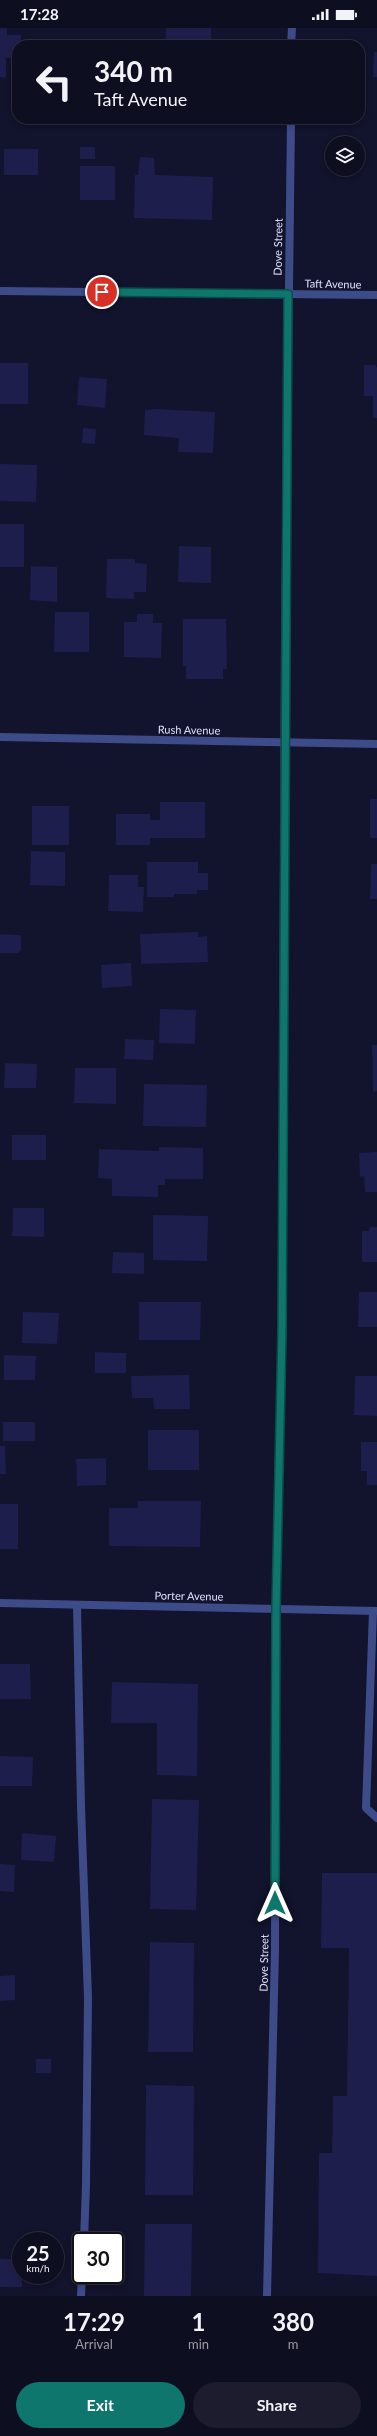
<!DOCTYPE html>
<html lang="en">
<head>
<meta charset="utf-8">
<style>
  body { margin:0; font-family:Lato,sans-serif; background:#1c1c2e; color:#f1f3f6; height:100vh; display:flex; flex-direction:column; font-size:15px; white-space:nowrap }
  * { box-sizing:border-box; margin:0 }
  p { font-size:13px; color:#9b9ca5 }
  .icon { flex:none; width:22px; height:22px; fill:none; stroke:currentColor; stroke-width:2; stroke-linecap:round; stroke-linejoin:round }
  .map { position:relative; height:2268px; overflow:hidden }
  .side { display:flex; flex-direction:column; background:#0e0e21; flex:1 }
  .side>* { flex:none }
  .banner { position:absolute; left:12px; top:12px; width:353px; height:84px; border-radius:16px; box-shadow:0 2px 6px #0003,0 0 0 1px #2e2e3f; background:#0e0e21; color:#f1f3f6; overflow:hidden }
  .controls { position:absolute; left:325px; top:108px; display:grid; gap:8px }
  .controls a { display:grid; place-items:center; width:40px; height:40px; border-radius:50%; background:#0e0e21; box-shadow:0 2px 6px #0003,0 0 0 1px #2e2e3f; font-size:20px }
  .speed { position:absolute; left:12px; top:2204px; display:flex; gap:8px; font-size:20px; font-weight:700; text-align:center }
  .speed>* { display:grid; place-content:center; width:52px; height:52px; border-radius:50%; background:#0e0e21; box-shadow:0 2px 6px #0003,0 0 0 1px #2e2e3f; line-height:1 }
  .speed small { font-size:10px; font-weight:400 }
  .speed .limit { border:2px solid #111; border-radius:6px; background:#fff; color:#111 }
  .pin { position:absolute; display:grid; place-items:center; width:34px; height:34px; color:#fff; margin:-17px; border:2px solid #fff; border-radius:50%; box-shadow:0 1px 4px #0007 }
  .me { position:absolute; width:44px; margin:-22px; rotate:0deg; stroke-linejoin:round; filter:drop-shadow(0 0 3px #0008) }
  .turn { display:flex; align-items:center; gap:14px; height:84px; padding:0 16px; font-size:18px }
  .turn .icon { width:52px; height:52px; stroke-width:2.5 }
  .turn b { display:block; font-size:28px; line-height:34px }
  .eta { display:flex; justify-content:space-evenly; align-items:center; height:68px; text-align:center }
  .eta b { font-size:24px; font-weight:700; line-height:28px }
  .primary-button { display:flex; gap:8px; margin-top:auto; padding:8px 16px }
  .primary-button a { flex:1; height:46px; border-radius:24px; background:#0f766e; color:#fff; font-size:16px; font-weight:700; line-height:46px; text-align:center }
  .primary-button a+a { background:#1c1c2e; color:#f1f3f6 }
  .status { display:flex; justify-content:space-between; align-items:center; height:28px; padding:0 20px; background:#0e0e21; direction:ltr }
  .status svg { height:11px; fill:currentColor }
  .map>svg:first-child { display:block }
  .building { fill:#1e1e4c }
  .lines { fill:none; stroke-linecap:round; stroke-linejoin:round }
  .service { stroke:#3e4b89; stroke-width:8 }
  .minor { stroke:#3e4b89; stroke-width:8 }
  .route-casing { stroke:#0a4d48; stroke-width:10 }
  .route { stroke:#0f766e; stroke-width:7 }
  .labels { text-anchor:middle; stroke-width:4; stroke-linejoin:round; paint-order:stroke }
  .street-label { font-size:11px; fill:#dde0fe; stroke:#12132c }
</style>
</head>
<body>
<div class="status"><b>17:28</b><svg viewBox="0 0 49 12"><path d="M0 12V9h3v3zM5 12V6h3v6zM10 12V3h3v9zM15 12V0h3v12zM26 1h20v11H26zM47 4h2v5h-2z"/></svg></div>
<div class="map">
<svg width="377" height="2268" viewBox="0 0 377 2268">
  <rect width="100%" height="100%" fill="#12132c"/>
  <g class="building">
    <path d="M 0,0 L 7,0 L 7,7 L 21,7 L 21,17 L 17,17 L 17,30 L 6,30 L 6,50 L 0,49 Z"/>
    <rect x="166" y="0" width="45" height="17"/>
    <path d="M 374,24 L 377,24 L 377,49 L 373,49 Z"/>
    <rect x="80" y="119" width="15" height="12"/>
    <rect x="4" y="121" width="34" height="26"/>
    <path d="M 140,129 L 154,130 L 155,147 L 213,149 L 212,192 L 134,190 L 135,147 L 138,147 Z"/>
    <rect x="80" y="138" width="35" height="34"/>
    <rect x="0" y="335" width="28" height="41"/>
    <path d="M 364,337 L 375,337 L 377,340 L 377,390 L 373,390 L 373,368 L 364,368 Z"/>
    <path d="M 79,349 L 107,351 L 105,380 L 77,377 Z"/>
    <path d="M 156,381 L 215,384 L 213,425 L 178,424 L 179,410 L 144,407 L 145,382 Z"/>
    <path d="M 83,400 L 96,401 L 95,416 L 82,415 Z"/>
    <path d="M 0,436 L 37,437 L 36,474 L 0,473 Z"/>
    <rect x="0" y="496" width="24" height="43"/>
    <path d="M 179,518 L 211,519 L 211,555 L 178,554 Z"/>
    <path d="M 107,531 L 135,531 L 135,535 L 147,536 L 146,564 L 134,564 L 134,571 L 106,570 Z"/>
    <path d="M 31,538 L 57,539 L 57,574 L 30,572 Z"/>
    <path d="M 55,584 L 89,584 L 89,624 L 54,624 Z"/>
    <path d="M 137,586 L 153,586 L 153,595 L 162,595 L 161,630 L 124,629 L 124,594 L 137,594 Z"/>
    <path d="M 183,591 L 226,591 L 227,641 L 223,641 L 223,651 L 186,651 L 186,638 L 183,638 Z"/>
    <rect x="370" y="771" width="7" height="39"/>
    <path d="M 160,774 L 205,774 L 205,810 L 150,810 L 150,817 L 116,817 L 116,786 L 150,786 L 150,792 L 160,792 Z"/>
    <rect x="32" y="778" width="37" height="39"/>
    <path d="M 31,823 L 65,824 L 65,858 L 30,857 Z"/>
    <path d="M 147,834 L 198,834 L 198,845 L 208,845 L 208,862 L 197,862 L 197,866 L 174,866 L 174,869 L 147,869 Z"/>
    <path d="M 371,836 L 377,836 L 377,871 L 370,871 Z"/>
    <path d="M 109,847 L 138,847 L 138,859 L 144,859 L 143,884 L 108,883 Z"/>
    <path d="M 198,904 L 198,909 L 207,908 L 208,934 L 141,936 L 140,906 Z"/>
    <path d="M 0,906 L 19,907 L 21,909 L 21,922 L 18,925 L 0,925 Z"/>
    <path d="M 131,935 L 132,958 L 102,960 L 101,937 Z"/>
    <path d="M 160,981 L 196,982 L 195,1016 L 159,1015 Z"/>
    <path d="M 125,1011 L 154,1012 L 153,1032 L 124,1031 Z"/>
    <path d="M 372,1017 L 377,1017 L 377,1063 L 373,1064 Z"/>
    <path d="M 5,1035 L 37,1036 L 36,1060 L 4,1060 Z"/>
    <path d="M 75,1040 L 116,1040 L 116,1076 L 74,1075 Z"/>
    <path d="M 144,1056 L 207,1057 L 206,1099 L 143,1098 Z"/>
    <rect x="12" y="1107" width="34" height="25"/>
    <path d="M 159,1119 L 203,1120 L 203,1151 L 165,1151 L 165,1157 L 158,1157 L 158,1169 L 112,1168 L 112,1151 L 98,1150 L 99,1121 L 159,1123 Z"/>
    <path d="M 377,1124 L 377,1164 L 365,1164 L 364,1148 L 360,1149 L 359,1125 Z"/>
    <path d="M 13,1180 L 44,1180 L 44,1209 L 12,1208 Z"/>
    <path d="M 153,1187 L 208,1188 L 207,1233 L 153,1232 Z"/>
    <path d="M 370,1199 L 377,1199 L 377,1234 L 362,1234 L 362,1203 L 369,1203 Z"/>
    <path d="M 113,1224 L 144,1225 L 144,1246 L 112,1245 Z"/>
    <path d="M 359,1264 L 377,1264 L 377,1299 L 358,1299 Z"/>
    <path d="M 139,1274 L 201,1274 L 200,1312 L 139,1312 Z"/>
    <path d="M 23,1284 L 59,1285 L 57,1316 L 22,1315 Z"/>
    <path d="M 95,1324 L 126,1325 L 126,1345 L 95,1345 Z"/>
    <path d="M 4,1327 L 36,1328 L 35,1352 L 4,1352 Z"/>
    <path d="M 189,1347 L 190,1381 L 154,1381 L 153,1370 L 132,1370 L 131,1348 Z"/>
    <path d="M 355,1348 L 377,1348 L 377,1388 L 354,1387 Z"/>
    <rect x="3" y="1394" width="32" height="19"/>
    <rect x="148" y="1402" width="51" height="40"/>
    <path d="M 361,1414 L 377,1414 L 377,1457 L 367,1457 L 367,1443 L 361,1443 Z"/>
    <path d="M 0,1418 L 5,1418 L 6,1446 L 0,1446 Z"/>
    <path d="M 106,1430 L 106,1457 L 77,1458 L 76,1431 Z"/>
    <path d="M 138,1473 L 201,1473 L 200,1519 L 109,1518 L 109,1480 L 138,1480 Z"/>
    <rect x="0" y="1476" width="18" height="45"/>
    <path d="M 0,1636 L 30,1636 L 31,1671 L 0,1671 Z"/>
    <path d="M 112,1654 L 198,1656 L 197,1748 L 157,1747 L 157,1695 L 111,1695 Z"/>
    <path d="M 0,1728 L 33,1729 L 32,1758 L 0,1758 Z"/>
    <path d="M 152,1771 L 199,1772 L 196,1882 L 150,1881 Z"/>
    <path d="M 22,1805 L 56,1808 L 54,1834 L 21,1832 Z"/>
    <path d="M 0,1836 L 15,1837 L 14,1864 L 0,1863 Z"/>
    <path d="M 322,1845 L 377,1845 L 377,2248 L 318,2245 L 319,2125 L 332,2125 L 333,2068 L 347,2068 L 349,1920 L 321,1920 Z"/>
    <path d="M 150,1914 L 194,1915 L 193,2024 L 148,2024 Z"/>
    <path d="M 15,1947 L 15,1972 L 0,1973 L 0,1948 Z"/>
    <rect x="36" y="2031" width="15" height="14"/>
    <path d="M 146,2057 L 194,2058 L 193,2167 L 145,2167 Z"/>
    <path d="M 145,2196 L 192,2196 L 191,2268 L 144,2268 Z"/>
    <path d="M 0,2231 L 21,2231 L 22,2259 L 0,2259 Z"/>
  </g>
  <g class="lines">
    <g class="service">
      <path d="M 77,1577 L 81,1779 L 88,1970 L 86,2157 L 84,2213"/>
      <path d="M 373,1583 L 366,1780 L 377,1790"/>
      <path d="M 81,2268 L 82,2247"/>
    </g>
    <g class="minor">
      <path d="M 291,17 L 292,0"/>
      <path d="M 0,263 L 377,267"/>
      <path d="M 0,709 L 377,716"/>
      <path d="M 0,1575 L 377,1583"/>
      <path d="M 267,2268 L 275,1922 L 276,1581 L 282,1304 L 285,601 L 291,91"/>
    </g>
  </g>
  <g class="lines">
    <g class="route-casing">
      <path id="route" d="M 102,264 L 288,266 L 282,1304 L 276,1581 L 275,1875"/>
    </g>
    <use href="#route" class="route"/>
  </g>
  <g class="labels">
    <g class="street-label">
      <text transform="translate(278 219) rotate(-89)" y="4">Dove Street</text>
      <text transform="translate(333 256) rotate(1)" y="4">Taft Avenue</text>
      <text transform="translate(189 702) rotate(1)" y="4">Rush Avenue</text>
      <text transform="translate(189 1568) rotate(1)" y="4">Porter Avenue</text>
      <text transform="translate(264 1935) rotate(-89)" y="4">Dove Street</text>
    </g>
  </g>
</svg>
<div class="controls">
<a><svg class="icon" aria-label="layers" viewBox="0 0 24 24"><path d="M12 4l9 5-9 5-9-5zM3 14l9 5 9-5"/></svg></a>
</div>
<div class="speed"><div>25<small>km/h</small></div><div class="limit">30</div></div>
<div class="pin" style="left:102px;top:264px;background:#d93025"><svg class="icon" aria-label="arrive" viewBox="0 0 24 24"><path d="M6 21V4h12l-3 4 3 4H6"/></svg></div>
<svg class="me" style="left:275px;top:1875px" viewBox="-20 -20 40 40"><path d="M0-17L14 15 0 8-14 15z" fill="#0f766e" stroke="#fff" stroke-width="4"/></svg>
<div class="banner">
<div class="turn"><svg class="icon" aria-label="left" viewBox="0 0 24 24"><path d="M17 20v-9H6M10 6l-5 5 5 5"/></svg><div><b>340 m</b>Taft Avenue</div></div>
</div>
</div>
<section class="side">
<div class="eta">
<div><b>17:29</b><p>Arrival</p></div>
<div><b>1</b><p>min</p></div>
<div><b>380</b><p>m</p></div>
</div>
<div class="primary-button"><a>Exit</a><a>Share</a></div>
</section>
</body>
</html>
